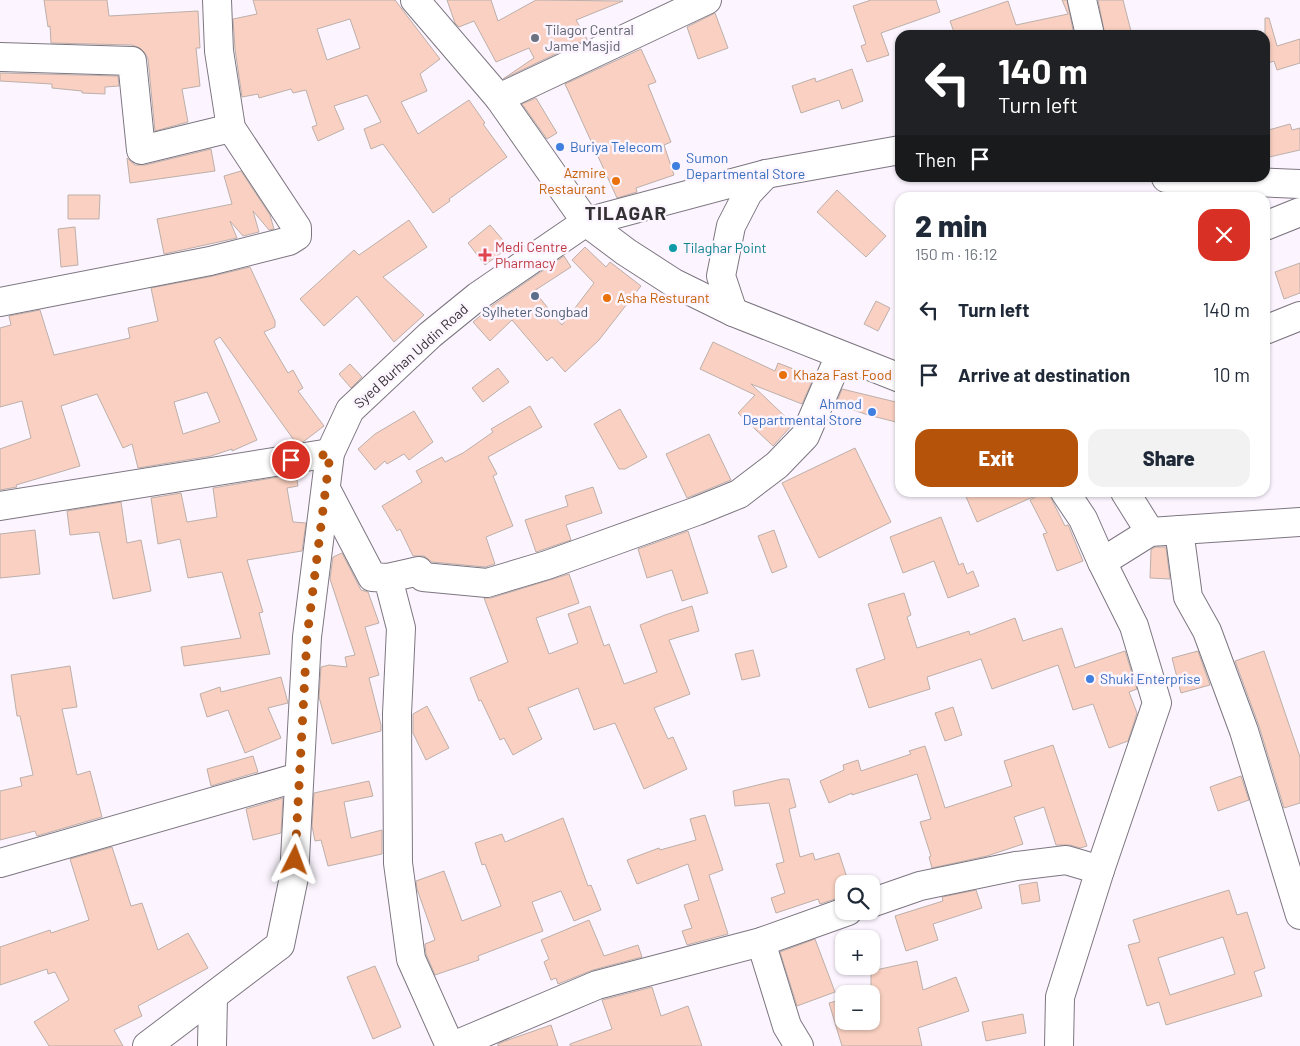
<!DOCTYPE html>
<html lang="en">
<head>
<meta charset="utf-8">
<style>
  body { margin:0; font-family:Barlow,sans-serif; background:#f2f2f3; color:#1f2937; height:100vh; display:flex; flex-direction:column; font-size:19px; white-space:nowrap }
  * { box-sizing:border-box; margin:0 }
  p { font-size:16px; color:#747a83 }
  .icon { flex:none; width:28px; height:28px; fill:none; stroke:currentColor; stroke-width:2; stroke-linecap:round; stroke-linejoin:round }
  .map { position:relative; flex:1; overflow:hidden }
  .drawer { position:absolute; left:895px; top:192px; width:375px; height:305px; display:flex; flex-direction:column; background:#fff; border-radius:15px; box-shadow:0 1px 4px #0004 }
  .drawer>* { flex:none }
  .guide { position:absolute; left:895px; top:30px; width:375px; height:152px; border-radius:15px; box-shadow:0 1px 4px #0004; background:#202124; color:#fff; overflow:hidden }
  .buttons { position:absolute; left:835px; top:875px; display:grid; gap:10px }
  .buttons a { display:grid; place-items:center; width:45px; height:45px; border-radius:10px; background:#fff; box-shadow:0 1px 4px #0004; font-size:25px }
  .pin { position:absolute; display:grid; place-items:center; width:42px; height:42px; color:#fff; margin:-21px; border:2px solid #fff; border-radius:50%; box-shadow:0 1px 5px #0007 }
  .me { position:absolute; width:55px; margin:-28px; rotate:3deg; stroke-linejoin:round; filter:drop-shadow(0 0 4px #0008) }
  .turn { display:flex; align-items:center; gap:18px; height:105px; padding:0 20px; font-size:22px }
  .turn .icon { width:65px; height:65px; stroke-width:2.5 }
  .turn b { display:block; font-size:35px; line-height:42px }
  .then { display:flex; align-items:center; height:48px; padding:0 20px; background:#0003; gap:10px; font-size:19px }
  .round { display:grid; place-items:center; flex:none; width:52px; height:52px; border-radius:15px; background:#f2f2f3 }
  .summary { display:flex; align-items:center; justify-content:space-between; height:85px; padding:0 20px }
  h1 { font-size:30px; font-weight:800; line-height:38px }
  .button { display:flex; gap:10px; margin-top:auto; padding:10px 20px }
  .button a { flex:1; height:58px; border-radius:15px; background:#b45309; color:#fff; font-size:20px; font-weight:800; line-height:58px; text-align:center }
  .button a+a { background:#f2f2f3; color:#1f2937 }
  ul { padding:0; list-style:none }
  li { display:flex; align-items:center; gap:15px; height:65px; padding:0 20px }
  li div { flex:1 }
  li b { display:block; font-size:19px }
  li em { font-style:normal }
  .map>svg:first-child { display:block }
  .building { fill:#f9d0c1; stroke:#bdafaa; fill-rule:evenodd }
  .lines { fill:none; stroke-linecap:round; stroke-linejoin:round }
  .minor-casing { stroke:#7d7680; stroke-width:30 }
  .major-casing { stroke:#7d7680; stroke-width:30 }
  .highway-casing { stroke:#7d7680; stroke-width:30 }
  .minor { stroke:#fff; stroke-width:28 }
  .major { stroke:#fff; stroke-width:28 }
  .highway { stroke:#fff; stroke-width:28 }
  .route { stroke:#b45309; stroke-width:9; stroke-dasharray:0 16.2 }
  .worship-dot { fill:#6b7280; stroke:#fcf5ff; stroke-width:2 }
  .shop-dot { fill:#3f7fe0; stroke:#fcf5ff; stroke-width:2 }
  .food-dot { fill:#e8710a; stroke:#fcf5ff; stroke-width:2 }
  .culture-dot { fill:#0f9aa8; stroke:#fcf5ff; stroke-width:2 }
  .health-dot { fill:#e0444e; stroke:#fcf5ff; stroke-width:2 }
  .service-dot { fill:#5c6f8a; stroke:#fcf5ff; stroke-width:2 }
  .labels { text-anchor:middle; stroke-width:5; stroke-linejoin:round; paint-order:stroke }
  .worship-label { font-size:14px; fill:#5b616d; stroke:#fcf5ff; text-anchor:start }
  .shop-label { font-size:14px; fill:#366cbe; stroke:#fcf5ff; text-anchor:start }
  .food-label { font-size:14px; fill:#c56008; stroke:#fcf5ff; text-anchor:start }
  .health-label { font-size:14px; fill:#be3a42; stroke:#fcf5ff; text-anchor:start }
  .culture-label { font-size:14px; fill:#0d838f; stroke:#fcf5ff; text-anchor:start }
  .service-label { font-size:14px; fill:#4e5e75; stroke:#fcf5ff }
  .street-label { font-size:14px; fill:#343135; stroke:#fcf5ff }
  .district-label { font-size:19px; font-weight:bold; letter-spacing:1px; fill:#343135; stroke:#fcf5ff }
</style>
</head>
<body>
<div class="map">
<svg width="1300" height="1046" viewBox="0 0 1300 1046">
  <rect width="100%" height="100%" fill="#fcf5ff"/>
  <g class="building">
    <path d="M 44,0 L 107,0 L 109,16 L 198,11 L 200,48 L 196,48 L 200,86 L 182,89 L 188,122 L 155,131 L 148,59 L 145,53 L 140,48 L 132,45 L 51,43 L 50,26 L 48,27 Z"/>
    <path d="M 253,0 L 395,0 L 440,59 L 420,74 L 427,91 L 401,102 L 418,134 L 469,100 L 485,123 L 483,124 L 507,157 L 449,199 L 450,201 L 433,213 L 383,144 L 371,149 L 364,129 L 381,122 L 367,95 L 334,106 L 344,129 L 318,141 L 312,127 L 317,125 L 306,90 L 293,93 L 291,89 L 259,98 L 258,94 L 242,97 L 235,49 L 233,19 L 257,14 ZM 350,19 L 360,48 L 327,60 L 317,29 Z"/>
    <path d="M 447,0 L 491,0 L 498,21 L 536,0 L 623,1 L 576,20 L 587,39 L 503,79 L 534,58 L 529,48 L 496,62 L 474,21 L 459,27 L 455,23 Z"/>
    <path d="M 871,0 L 936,0 L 940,12 L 881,33 L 889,55 L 867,62 L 861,46 L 866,44 L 853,6 Z"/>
    <path d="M 1062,0 L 1067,0 L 1074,35 L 955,35 L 950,21 L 1008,1 L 1016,25 L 1068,14 Z"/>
    <path d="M 1098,0 L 1123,0 L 1132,35 L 1105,35 Z"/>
    <path d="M 715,13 L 728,48 L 698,59 L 687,27 Z"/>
    <path d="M 1265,18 L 1269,18 L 1277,46 L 1300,39 L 1300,63 L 1277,70 L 1274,61 L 1265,64 Z"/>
    <path d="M 641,49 L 656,82 L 648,85 L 671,142 L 664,145 L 674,175 L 636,188 L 637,192 L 617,198 L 565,84 Z"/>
    <path d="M 852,69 L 863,101 L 842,109 L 839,100 L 801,113 L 792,86 L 815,78 L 816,82 Z"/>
    <path d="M 0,73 L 118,76 L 119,86 L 105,87 L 105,94 L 82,93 L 82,91 L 52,88 L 52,84 L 0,81 Z"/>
    <path d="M 536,98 L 557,133 L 547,139 L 522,104 Z"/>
    <path d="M 1290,124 L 1292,130 L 1300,128 L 1300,150 L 1265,158 L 1265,131 Z"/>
    <path d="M 211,149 L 215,171 L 130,183 L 127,158 L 135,165 L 145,165 Z"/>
    <path d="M 241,171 L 270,215 L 274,229 L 269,230 L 253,211 L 259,232 L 243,236 L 230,221 L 237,238 L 164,254 L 157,219 L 232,204 L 224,176 Z"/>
    <path d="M 837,190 L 886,236 L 866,257 L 817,212 Z"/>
    <path d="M 68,195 L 100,195 L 99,219 L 68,219 Z"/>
    <path d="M 409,220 L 427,247 L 383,277 L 424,315 L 394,342 L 357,296 L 324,326 L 300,299 L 354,250 L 359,255 Z"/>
    <path d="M 490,225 L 509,247 L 485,265 L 468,243 Z"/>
    <path d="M 75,227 L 78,265 L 61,267 L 58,229 Z"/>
    <path d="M 585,247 L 606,267 L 610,262 L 641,286 L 599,340 L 565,372 L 552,357 L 547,361 L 512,320 L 490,341 L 473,322 L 493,305 L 564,256 L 571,267 L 534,291 L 562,325 L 594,283 L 572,260 Z"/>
    <path d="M 1300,263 L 1300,293 L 1284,299 L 1275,272 Z"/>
    <path d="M 250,267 L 275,321 L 275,327 L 264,332 L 288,373 L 293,370 L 303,388 L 298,391 L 324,426 L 303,442 L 296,443 L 220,337 L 214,341 L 257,440 L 232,451 L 232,449 L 211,456 L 138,468 L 132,444 L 123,448 L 97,394 L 61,406 L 80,466 L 16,485 L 17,487 L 0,490 L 0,449 L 31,438 L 22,401 L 0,407 L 0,328 L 11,325 L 9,316 L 40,310 L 54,355 L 130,338 L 128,328 L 158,321 L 151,288 L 213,276 ZM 207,392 L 220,422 L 183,434 L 174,402 Z"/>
    <path d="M 876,301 L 890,308 L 878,331 L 864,324 Z"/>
    <path d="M 713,342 L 775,371 L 778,363 L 814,377 L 802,404 L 751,384 L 793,424 L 773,446 L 738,413 L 755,395 L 700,369 Z"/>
    <path d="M 350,364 L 362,377 L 351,388 L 339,374 Z"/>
    <path d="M 498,368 L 509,382 L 483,402 L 472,388 Z"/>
    <path d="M 842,389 L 900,403 L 900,423 L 868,415 L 836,404 Z"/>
    <path d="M 530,406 L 542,427 L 488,457 L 497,474 L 493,476 L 513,526 L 486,537 L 495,564 L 485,567 L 432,562 L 424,556 L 413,556 L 400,529 L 397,531 L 382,506 L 422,482 L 416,471 L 442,457 L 445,462 L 463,453 L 493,432 L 491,429 Z"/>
    <path d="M 620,409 L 647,457 L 625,469 L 619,469 L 594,424 Z"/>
    <path d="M 414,411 L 433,442 L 409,460 L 404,454 L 387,464 L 385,461 L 375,470 L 358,449 L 375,434 Z"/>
    <path d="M 709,434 L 731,480 L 687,498 L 666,454 Z"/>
    <path d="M 855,448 L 891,522 L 819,558 L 782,483 Z"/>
    <path d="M 296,474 L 298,486 L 287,488 L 293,522 L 306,523 L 302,551 L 247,560 L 263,612 L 259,613 L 270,654 L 184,666 L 181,647 L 241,638 L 222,572 L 188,578 L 180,539 L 158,544 L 151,498 L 181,493 L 187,522 L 217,517 L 213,488 Z"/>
    <path d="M 593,487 L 602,513 L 566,525 L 571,540 L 536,552 L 525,520 L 568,506 L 565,496 Z"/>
    <path d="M 964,492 L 1044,492 L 977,522 Z"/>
    <path d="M 1044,492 L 1048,492 L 1065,526 L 1068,525 L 1069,527 L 1083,561 L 1057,571 L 1043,534 L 1047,533 L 1030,500 Z"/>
    <path d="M 121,502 L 127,543 L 141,540 L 151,591 L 113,599 L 99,532 L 70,535 L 67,511 Z"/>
    <path d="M 941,517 L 959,565 L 963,563 L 967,574 L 973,571 L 979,586 L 948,598 L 934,561 L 903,573 L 890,537 Z"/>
    <path d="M 35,530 L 40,574 L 0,578 L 0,534 Z"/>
    <path d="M 774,530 L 787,567 L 772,573 L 758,536 Z"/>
    <path d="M 688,531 L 708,593 L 682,601 L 672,570 L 647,578 L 638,549 Z"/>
    <path d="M 1155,547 L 1166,547 L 1170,579 L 1150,578 L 1151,550 Z"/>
    <path d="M 342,553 L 361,590 L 368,592 L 379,623 L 365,627 L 379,675 L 369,678 L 381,725 L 381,731 L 332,744 L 319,697 L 321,667 L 329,665 L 347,667 L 345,657 L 355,655 L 330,579 L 333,557 Z"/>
    <path d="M 569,574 L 579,603 L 536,618 L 549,654 L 578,643 L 568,614 L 590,606 L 604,646 L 609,644 L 624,684 L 657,672 L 640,625 L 665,615 L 692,606 L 699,631 L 669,640 L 690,694 L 654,708 L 668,739 L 673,737 L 687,769 L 644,789 L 615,723 L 594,730 L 578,688 L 528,708 L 542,739 L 513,755 L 504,738 L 500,740 L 481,700 L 479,701 L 470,678 L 508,662 L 484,598 L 491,598 Z"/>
    <path d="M 904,593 L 911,615 L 907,617 L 917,648 L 969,631 L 970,635 L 1015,618 L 1023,641 L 1062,628 L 1075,668 L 1125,651 L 1137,689 L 1129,692 L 1137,713 L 1128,741 L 1109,748 L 1093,704 L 1073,710 L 1058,665 L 992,689 L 981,659 L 927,677 L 930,689 L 869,708 L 856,669 L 885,659 L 868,604 Z"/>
    <path d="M 753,650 L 760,676 L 742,680 L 735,654 Z"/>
    <path d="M 1198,651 L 1210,685 L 1181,693 L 1172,658 Z"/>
    <path d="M 1264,651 L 1300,757 L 1300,803 L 1284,808 L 1259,726 L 1235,661 Z"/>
    <path d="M 70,666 L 77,707 L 62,709 L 77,775 L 90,771 L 102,817 L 37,836 L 35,831 L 0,840 L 0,791 L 22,786 L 20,778 L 33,775 L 20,716 L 17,716 L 11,675 Z"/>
    <path d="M 281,677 L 288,703 L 268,708 L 281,738 L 245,753 L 228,710 L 207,717 L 200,694 L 220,687 L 221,692 Z"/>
    <path d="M 427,706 L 449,748 L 426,760 L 413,733 L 413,714 Z"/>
    <path d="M 953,707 L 962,735 L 945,741 L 935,713 Z"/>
    <path d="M 1053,745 L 1087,846 L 1080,848 L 1070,845 L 1056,845 L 1044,807 L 1014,817 L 1023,844 L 987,856 L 932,868 L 929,857 L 931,856 L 920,822 L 931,819 L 917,774 L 852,795 L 852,793 L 829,803 L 820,781 L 844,770 L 843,765 L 858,760 L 861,771 L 911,754 L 909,751 L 925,746 L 945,808 L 1012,786 L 1004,761 Z"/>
    <path d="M 253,756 L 258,772 L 211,786 L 207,769 Z"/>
    <path d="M 1241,776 L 1249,800 L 1218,811 L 1210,787 Z"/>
    <path d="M 782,779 L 789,779 L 796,807 L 789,809 L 800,857 L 813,853 L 815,860 L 839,853 L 849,884 L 844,884 L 844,896 L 820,904 L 818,899 L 776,913 L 771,898 L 785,893 L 776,864 L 784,862 L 769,803 L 735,806 L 733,791 Z"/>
    <path d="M 369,781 L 373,796 L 344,802 L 351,838 L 382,830 L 382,854 L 328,866 L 321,840 L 315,841 L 312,826 L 314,793 Z"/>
    <path d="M 283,798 L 281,833 L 253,840 L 246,809 Z"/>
    <path d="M 705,815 L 723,870 L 709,875 L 728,934 L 687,945 L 682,931 L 692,928 L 684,905 L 699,900 L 688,864 L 637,884 L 627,860 L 659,848 L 660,850 L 696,840 L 690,819 Z"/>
    <path d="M 563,818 L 588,886 L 591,885 L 601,910 L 574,921 L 561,891 L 532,902 L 543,931 L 478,956 L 479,960 L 435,975 L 426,954 L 425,944 L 435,940 L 417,889 L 416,881 L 444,871 L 462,921 L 501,906 L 485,864 L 482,865 L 475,843 L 502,834 L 505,842 Z"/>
    <path d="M 112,847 L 131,906 L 142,903 L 158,950 L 188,933 L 208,968 L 138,1006 L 142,1016 L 114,1030 L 123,1046 L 49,1046 L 34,1022 L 69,1000 L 55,972 L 48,974 L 47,969 L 0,985 L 0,947 L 50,930 L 51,933 L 89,920 L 70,859 Z"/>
    <path d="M 1037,882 L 1040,901 L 1022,904 L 1019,885 Z"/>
    <path d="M 976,890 L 982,908 L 933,924 L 938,940 L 906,951 L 895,916 L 943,901 L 942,897 Z"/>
    <path d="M 1229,890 L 1237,915 L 1247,912 L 1265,968 L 1254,972 L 1262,996 L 1166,1025 L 1159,1002 L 1147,1006 L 1128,945 L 1140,942 L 1133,920 ZM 1223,937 L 1235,974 L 1170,995 L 1158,958 Z"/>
    <path d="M 589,920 L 604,956 L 638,945 L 642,957 L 593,970 L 558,984 L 556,978 L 551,980 L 544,962 L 549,959 L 541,940 Z"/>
    <path d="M 815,939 L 835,992 L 797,1006 L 780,952 Z"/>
    <path d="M 917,961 L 923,990 L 956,977 L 969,1011 L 918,1028 L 922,1046 L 842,1046 L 829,1003 L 844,999 L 844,1021 L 871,1021 L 871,994 L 862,994 L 871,991 L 871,971 Z"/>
    <path d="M 375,966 L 401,1027 L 373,1039 L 347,977 Z"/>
    <path d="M 652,987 L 661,1016 L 688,1006 L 702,1046 L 570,1046 L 570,1044 L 612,1029 L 602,1000 Z"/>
    <path d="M 1023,1014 L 1026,1033 L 986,1041 L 982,1022 Z"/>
    <path d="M 551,1025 L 558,1046 L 498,1046 L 498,1044 L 505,1041 Z"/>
  </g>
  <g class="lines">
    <g class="minor-casing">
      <g id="minor">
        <path d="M 1082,0 L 1090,35"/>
        <path d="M 0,57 L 132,61 L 141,150 L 231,128"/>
        <path d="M 499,98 L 707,0"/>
        <path d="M 1265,226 L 1300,212"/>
        <path d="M 0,302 L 210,261 L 289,241 L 297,236 L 297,228 L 231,128 L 219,51 L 217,0"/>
        <path d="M 1265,330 L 1300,316"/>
        <path d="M 326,489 L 372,577 L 388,578 L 401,628 L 397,714 L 398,863 L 411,959 L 450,1046"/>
        <path d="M 1125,492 L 1150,532"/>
        <path d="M 0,506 L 330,453"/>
        <path d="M 1179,530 L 1188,597 L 1207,631 L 1244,731 L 1300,915"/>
        <path d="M 1102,562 L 1150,532 L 1300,522"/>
        <path d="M 388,578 L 419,571 L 423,577 L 487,583 L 547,565 L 697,511 L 739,494 L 777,465 L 805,436 L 840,355"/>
        <path d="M 0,863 L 299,777"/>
        <path d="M 871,903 L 920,886 L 1016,866 L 1066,860 L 1100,870"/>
        <path d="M 761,942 L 787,1026 L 799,1046"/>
        <path d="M 147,1046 L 280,945 L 294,877 L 307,637 L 330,453 L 350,410 L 430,335 L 478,296 L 586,222"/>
        <path d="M 212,1046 L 213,997"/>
        <path d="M 453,1046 L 597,985 L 761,942 L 848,911"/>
      </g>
    </g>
    <g class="major-casing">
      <g id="major">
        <path d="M 1166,178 L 1300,184"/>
        <path d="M 586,222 L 766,174 L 900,150"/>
      </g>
    </g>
    <g class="highway-casing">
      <g id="highway">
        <path d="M 415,0 L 499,98 L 586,222 L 626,252 L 674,283 L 733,312 L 900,378"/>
        <path d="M 733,312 L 721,276 L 731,226 L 748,193 L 766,174"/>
        <path d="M 1059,1046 L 1060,997 L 1100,870 L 1157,703 L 1134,626 L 1102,562 L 1083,519 L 1065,492"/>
      </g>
    </g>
    <use href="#minor" class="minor"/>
    <use href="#major" class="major"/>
    <use href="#highway" class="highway"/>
  </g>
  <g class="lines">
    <path class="route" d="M 291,460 L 330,454 L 307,637 L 295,860"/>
  </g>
  <circle class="worship-dot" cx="535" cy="38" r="5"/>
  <g class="shop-dot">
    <circle cx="560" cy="147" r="5"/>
    <circle cx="676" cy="166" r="5"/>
    <circle cx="872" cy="412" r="5"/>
    <circle cx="1090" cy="679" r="5"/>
  </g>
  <g class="food-dot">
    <circle cx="616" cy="181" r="5"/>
    <circle cx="607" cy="298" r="5"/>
    <circle cx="783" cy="375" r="5"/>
  </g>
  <circle class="culture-dot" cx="673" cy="248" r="5"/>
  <path class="health-dot" d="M482.5 247.5h5v5h5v5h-5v5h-5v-5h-5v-5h5z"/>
  <circle class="service-dot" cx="535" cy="296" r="5"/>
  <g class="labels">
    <g class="worship-label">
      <text x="545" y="35">Tilagor Central<tspan x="545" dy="16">Jame Masjid</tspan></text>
    </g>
    <g class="shop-label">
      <text x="570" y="152">Buriya Telecom</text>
      <text x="686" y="163">Sumon<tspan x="686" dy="16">Departmental Store</tspan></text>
      <text x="862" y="409" text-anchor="end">Ahmod<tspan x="862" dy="16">Departmental Store</tspan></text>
      <text x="1100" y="684">Shuki Enterprise</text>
    </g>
    <g class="food-label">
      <text x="606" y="178" text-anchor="end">Azmire<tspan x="606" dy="16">Restaurant</tspan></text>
      <text x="617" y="303">Asha Resturant</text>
      <text x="793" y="380">Khaza Fast Food</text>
    </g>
    <g class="health-label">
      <text x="495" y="252">Medi Centre<tspan x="495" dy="16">Pharmacy</tspan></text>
    </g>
    <g class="culture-label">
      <text x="683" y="253">Tilaghar Point</text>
    </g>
    <g class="service-label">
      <text x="535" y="317">Sylheter Songbad</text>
    </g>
    <g class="street-label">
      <text transform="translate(411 356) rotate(-42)" y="5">Syed Burhan Uddin Road</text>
    </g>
    <g class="district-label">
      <text x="626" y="220">TILAGAR</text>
    </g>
  </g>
</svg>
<div class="buttons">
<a><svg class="icon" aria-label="search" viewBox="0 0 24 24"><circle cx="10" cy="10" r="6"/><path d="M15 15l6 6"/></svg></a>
<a>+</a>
<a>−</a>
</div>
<div class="pin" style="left:291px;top:460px;background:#d93025"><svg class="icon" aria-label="arrive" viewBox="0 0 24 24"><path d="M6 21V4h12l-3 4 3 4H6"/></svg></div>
<svg class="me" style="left:295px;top:860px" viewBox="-20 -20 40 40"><path d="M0-17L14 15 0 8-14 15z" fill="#b45309" stroke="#fff" stroke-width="4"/></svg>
<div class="guide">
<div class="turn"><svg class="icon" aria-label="left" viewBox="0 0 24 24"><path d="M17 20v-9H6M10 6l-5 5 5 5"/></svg><div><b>140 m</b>Turn left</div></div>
<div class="then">Then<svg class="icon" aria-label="arrive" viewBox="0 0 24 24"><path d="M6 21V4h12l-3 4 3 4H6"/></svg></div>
</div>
<section class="drawer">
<div class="summary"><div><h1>2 min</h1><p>150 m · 16:12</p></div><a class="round" style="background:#d93025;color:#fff"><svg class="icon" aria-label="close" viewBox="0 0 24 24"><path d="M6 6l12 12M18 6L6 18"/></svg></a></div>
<ul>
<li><svg class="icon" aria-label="left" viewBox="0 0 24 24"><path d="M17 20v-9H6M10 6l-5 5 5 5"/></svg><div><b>Turn left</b></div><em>140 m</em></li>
<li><svg class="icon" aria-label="arrive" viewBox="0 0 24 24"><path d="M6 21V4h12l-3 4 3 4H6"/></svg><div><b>Arrive at destination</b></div><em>10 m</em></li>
</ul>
<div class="button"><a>Exit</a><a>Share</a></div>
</section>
</div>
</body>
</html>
